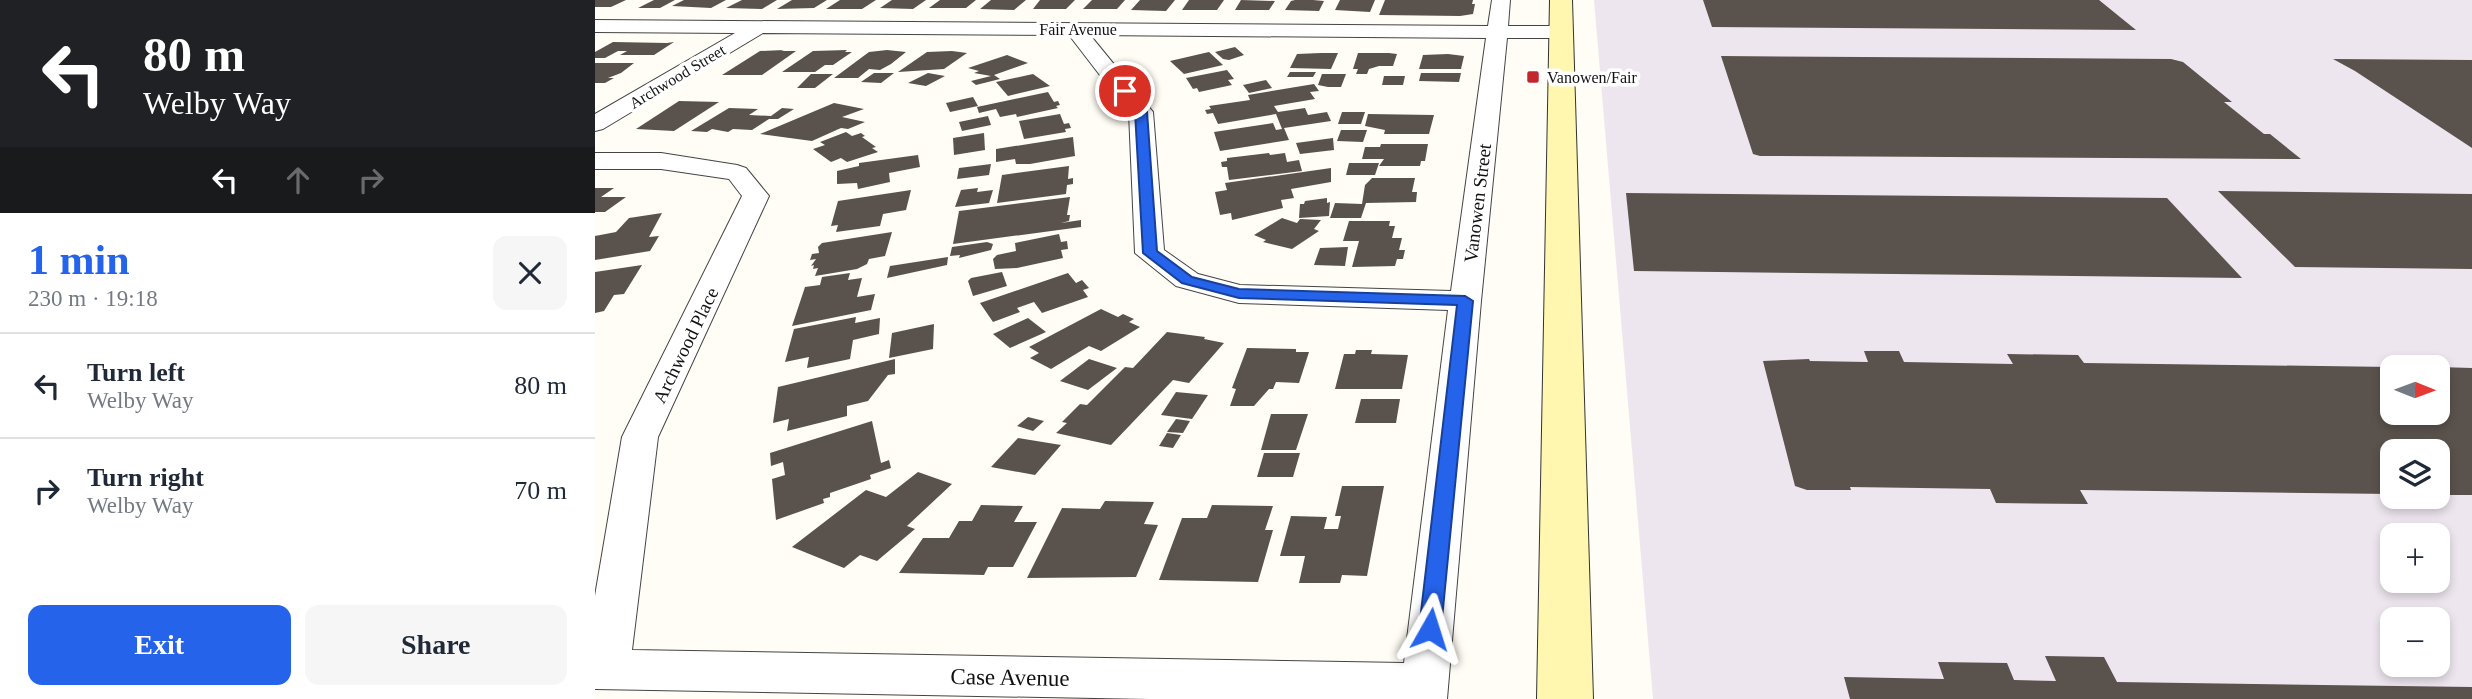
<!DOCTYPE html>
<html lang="en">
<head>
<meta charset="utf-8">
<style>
  body { margin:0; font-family:Georgia,serif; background:#f6f6f7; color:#1f2937; height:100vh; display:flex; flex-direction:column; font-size:26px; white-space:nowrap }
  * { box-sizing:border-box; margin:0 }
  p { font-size:23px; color:#747a83 }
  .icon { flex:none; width:38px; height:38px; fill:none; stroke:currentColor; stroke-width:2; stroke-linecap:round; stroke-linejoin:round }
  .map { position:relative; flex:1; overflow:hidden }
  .side { display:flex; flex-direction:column; background:#fff; width:595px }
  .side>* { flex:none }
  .guide { background:#202124; color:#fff; overflow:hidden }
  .needle { width:46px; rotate:91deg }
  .buttons { position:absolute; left:1785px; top:355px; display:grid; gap:14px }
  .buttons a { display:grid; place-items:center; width:70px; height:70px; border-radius:14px; background:#fff; box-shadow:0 4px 10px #0003; font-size:35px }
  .pin { position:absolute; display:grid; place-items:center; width:60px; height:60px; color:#fff; margin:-30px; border:4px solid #fff; border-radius:50%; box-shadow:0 2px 7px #0007 }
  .me { position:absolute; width:77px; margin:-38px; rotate:6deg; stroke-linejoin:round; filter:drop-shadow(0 0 5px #0008) }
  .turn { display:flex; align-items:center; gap:24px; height:147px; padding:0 28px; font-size:32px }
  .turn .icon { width:91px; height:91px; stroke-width:2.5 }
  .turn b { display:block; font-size:49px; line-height:60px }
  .lanes { display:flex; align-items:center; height:66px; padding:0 28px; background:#0003; justify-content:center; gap:35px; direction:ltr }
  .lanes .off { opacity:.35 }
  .round { display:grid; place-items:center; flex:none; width:74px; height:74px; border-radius:14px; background:#f6f6f7 }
  .summary { display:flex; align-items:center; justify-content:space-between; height:119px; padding:0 28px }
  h1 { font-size:42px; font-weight:600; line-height:52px; color:#2563eb }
  .cta { display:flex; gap:14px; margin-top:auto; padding:14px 28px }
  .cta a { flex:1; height:80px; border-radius:14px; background:#2563eb; color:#fff; font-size:28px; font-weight:600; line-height:80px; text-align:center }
  .cta a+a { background:#f6f6f7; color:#1f2937 }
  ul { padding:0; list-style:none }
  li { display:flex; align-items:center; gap:21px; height:105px; padding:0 28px; border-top:2px solid #e0e1e3 }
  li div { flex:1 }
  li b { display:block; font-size:26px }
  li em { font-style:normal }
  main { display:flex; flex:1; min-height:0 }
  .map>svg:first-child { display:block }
  .industrial { fill:#eee6ef; fill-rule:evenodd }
  .building { fill:#5a524d }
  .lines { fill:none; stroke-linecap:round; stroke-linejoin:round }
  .street-casing { stroke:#444; stroke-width:2 }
  .secondary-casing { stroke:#333; stroke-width:2 }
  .street { fill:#fff; fill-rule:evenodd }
  .secondary { fill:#fff6b0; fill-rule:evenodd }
  .route { fill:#2563eb; stroke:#184099; stroke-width:2 }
  .poi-dot { fill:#c4262e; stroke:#fff; stroke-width:2.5 }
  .labels { text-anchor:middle; stroke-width:7; stroke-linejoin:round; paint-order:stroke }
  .far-street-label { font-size:16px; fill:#111; stroke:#fff }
  .far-poi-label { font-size:16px; fill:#111; stroke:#fff; text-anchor:start }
  .street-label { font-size:19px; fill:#111; stroke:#fff }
  .near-street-label { font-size:23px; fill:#111; stroke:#fff }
</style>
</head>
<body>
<main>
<section class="side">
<div class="guide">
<div class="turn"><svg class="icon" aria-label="left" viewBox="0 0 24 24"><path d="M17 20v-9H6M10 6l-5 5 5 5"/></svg><div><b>80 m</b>Welby Way</div></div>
<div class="lanes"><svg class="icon" aria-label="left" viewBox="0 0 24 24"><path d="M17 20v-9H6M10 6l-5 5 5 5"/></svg><svg class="icon off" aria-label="ahead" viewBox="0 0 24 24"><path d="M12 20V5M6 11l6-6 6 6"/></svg><svg class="icon off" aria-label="right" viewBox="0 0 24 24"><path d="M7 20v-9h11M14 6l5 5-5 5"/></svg></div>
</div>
<div class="summary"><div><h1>1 min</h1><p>230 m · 19:18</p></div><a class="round"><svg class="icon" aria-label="close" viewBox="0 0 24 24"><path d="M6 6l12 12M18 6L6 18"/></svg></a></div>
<ul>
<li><svg class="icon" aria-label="left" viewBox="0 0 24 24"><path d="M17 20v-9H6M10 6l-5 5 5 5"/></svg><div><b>Turn left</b><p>Welby Way</p></div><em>80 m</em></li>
<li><svg class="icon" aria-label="right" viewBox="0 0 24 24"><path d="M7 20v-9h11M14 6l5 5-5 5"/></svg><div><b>Turn right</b><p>Welby Way</p></div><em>70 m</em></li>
</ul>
<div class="cta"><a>Exit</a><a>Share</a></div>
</section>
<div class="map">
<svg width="1877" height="699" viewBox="0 0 1877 699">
  <rect width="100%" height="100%" fill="#fffdf5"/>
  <path class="industrial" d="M 999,0 L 1877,0 L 1877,699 L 1058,699 ZM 1797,368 L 1843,368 L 1843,413 L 1797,413 ZM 1797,452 L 1843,452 L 1843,497 L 1797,497 ZM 1797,536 L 1843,536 L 1843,581 L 1797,581 ZM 1797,620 L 1843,620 L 1843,665 L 1797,665 Z"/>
  <g class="building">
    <path d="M 0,0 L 31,0 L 16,7 L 0,7 Z"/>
    <path d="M 59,0 L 80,0 L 65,8 L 43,8 Z"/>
    <path d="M 89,0 L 131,0 L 116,8 L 77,6 Z"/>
    <path d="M 147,0 L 182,0 L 167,9 L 131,8 Z"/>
    <path d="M 197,0 L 232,0 L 219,8 L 182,9 Z"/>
    <path d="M 245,0 L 281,0 L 267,9 L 231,9 Z"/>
    <path d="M 297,0 L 331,0 L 318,9 L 285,8 Z"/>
    <path d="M 345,0 L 381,0 L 371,8 L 334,8 Z"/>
    <path d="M 396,0 L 431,0 L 419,10 L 385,9 Z"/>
    <path d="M 445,0 L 480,0 L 471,9 L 438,9 Z"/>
    <path d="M 497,0 L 530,0 L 522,9 L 488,9 Z"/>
    <path d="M 545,0 L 580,0 L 571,11 L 536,10 Z"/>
    <path d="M 594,0 L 629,0 L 622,10 L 587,10 Z"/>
    <path d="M 646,0 L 680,1 L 674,10 L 640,10 Z"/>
    <path d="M 700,0 L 718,0 L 729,1 L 724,11 L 690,10 L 696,1 Z"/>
    <path d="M 745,0 L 780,0 L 775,12 L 740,10 Z"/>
    <path d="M 790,0 L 878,0 L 877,4 L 880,4 L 878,14 L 865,16 L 784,15 Z"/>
    <path d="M 1108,0 L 1504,0 L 1541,30 L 1117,27 Z"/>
    <path d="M 18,42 L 72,43 L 79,42 L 59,55 L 25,55 L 32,51 L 23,51 L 10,58 L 0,58 L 0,52 Z"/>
    <path d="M 640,47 L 649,55 L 634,60 L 628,59 L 620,52 Z"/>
    <path d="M 189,50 L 186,51 L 201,51 L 167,75 L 127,75 L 165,51 Z"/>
    <path d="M 252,50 L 250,52 L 257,52 L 238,65 L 230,65 L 220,72 L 187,72 L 218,51 Z"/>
    <path d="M 292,50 L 311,52 L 296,64 L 285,70 L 274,69 L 263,78 L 239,78 L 274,52 Z"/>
    <path d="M 357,51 L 372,53 L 349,69 L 303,72 L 332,52 Z"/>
    <path d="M 614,52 L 628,65 L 589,74 L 575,61 Z"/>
    <path d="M 726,53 L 743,53 L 736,69 L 695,68 L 702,54 Z"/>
    <path d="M 763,53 L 794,53 L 802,54 L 798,66 L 784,66 L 774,69 L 772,74 L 761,74 L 763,69 L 758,69 Z"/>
    <path d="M 853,54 L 869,56 L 866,69 L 824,69 L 828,55 Z"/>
    <path d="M 412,55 L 433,63 L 399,75 L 405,79 L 381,85 L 376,81 L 396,76 L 379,73 L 384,71 L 373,68 Z"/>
    <path d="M 1126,56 L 1576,59 L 1588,62 L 1637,102 L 1629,102 L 1669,134 L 1675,134 L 1706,159 L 1165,156 L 1158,154 Z"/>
    <path d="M 1738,59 L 1877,60 L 1877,148 L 1760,71 Z"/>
    <path d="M 0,63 L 39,63 L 26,73 L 13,78 L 19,78 L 10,83 L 0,83 Z"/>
    <path d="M 632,70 L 639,79 L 633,80 L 637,85 L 604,92 L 602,88 L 598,89 L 591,78 Z"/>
    <path d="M 695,72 L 721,72 L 718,77 L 692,77 Z"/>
    <path d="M 279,73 L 299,73 L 286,83 L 266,82 Z"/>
    <path d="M 333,73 L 350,76 L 331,86 L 313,83 Z"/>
    <path d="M 826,73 L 866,73 L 864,82 L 824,81 Z"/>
    <path d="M 216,74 L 238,74 L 220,88 L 202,88 Z"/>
    <path d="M 438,74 L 455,86 L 413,96 L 401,82 Z"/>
    <path d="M 727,74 L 751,74 L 746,87 L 733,87 L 723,85 Z"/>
    <path d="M 789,76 L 810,76 L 808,85 L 787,85 Z"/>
    <path d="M 671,80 L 677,88 L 654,93 L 648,85 Z"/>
    <path d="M 719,84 L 724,91 L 715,92 L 720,99 L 679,106 L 683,112 L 710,108 L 713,115 L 732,112 L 736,121 L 689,128 L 694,140 L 625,151 L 619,132 L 678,123 L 681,130 L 687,129 L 681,114 L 623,124 L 618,113 L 612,114 L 610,110 L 616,109 L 614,106 L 655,100 L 653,95 Z"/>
    <path d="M 453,92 L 459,102 L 463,101 L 465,105 L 461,106 L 463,108 L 422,117 L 421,114 L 405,117 L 401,109 L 384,113 L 382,107 Z"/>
    <path d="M 378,97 L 383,106 L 355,112 L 351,103 Z"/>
    <path d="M 84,101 L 124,102 L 79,131 L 41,129 Z"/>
    <path d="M 239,103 L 269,109 L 247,117 L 270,122 L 253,129 L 246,128 L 217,141 L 165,134 Z"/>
    <path d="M 134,108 L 163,109 L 154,115 L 176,116 L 187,108 L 199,109 L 183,119 L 174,119 L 157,130 L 138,129 L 133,132 L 117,129 L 112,132 L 96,131 Z"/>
    <path d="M 747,112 L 770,112 L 766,124 L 743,124 Z"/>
    <path d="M 465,114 L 469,124 L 474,123 L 476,128 L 470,129 L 471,132 L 429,139 L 424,121 Z"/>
    <path d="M 773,114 L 839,115 L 834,134 L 789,134 L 790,130 L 770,126 Z"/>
    <path d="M 393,116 L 396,125 L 367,131 L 364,122 Z"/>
    <path d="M 746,130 L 772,130 L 768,142 L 742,141 Z"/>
    <path d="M 251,132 L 257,136 L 266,133 L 270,136 L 267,137 L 281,147 L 277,148 L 283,152 L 252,162 L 246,158 L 236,162 L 218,149 L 230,145 L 225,142 Z"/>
    <path d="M 389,133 L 390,150 L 359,155 L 358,138 Z"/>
    <path d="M 478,137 L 480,156 L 435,164 L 421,164 L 420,159 L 401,162 L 401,149 Z"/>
    <path d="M 738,138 L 739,150 L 705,154 L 701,143 Z"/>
    <path d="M 786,144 L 833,144 L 830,161 L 826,161 L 825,166 L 784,166 L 789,159 L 767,159 L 770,147 L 785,147 Z"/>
    <path d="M 674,153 L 675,155 L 690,153 L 692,162 L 704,160 L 707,171 L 634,180 L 632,167 L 627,167 L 626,162 L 632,161 L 632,158 Z"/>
    <path d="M 323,155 L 325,167 L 294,173 L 295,182 L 263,189 L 262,183 L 242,184 L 242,171 L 264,166 L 264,163 Z"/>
    <path d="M 754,163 L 784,163 L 780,175 L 751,175 Z"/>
    <path d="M 396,164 L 394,175 L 362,179 L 364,168 Z"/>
    <path d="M 474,166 L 473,179 L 478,178 L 478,184 L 472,185 L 471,194 L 402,203 L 407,175 Z"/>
    <path d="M 736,168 L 736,182 L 696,189 L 699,198 L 686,200 L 688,208 L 637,220 L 636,213 L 625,215 L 620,192 L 632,190 L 630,183 Z"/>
    <path d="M 777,178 L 820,178 L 817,192 L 822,192 L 821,202 L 771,203 L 766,218 L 735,218 L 740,203 L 767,204 L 770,185 Z"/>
    <path d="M 0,188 L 19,188 L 6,197 L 31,197 L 10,212 L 0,212 Z"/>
    <path d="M 383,188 L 382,192 L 398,190 L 394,203 L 360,207 L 366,190 Z"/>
    <path d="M 316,190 L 311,210 L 288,214 L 285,226 L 241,232 L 243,225 L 236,226 L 243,201 Z"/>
    <path d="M 1623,191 L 1877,194 L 1877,269 L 1700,267 Z"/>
    <path d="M 1031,193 L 1572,198 L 1647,278 L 1039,271 Z"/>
    <path d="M 475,197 L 472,215 L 475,215 L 474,221 L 466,223 L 486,220 L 486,227 L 358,244 L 364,211 Z"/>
    <path d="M 732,198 L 732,203 L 735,202 L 734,216 L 704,218 L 705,204 L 709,204 L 710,201 Z"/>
    <path d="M 67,213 L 54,237 L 64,236 L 55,251 L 0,260 L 0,236 L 21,232 L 34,218 Z"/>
    <path d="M 687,218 L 702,223 L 705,219 L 726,220 L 719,229 L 724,231 L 697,249 L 668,242 L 671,240 L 659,235 Z"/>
    <path d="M 754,221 L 795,221 L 794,226 L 800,226 L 797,238 L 807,238 L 804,250 L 810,250 L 808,259 L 802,259 L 800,266 L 757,267 L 764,241 L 748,241 Z"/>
    <path d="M 297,232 L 290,256 L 274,259 L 272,264 L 262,269 L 220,276 L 223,268 L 218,269 L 219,265 L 216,266 L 221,259 L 215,260 L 217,254 L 224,253 L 223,247 L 227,243 Z"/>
    <path d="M 464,234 L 466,242 L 472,241 L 473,249 L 466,250 L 468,258 L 422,268 L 400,269 L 398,259 L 402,255 L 421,251 L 420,243 Z"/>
    <path d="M 392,242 L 398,244 L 396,250 L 364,258 L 365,255 L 355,256 L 357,247 Z"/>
    <path d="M 753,247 L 750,266 L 719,265 L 725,248 Z"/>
    <path d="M 353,257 L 352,265 L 292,278 L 295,266 Z"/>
    <path d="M 47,265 L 29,294 L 19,295 L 9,311 L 0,313 L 0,272 Z"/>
    <path d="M 407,272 L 412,286 L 378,296 L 373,281 L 376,278 Z"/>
    <path d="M 255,273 L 253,280 L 267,278 L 262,297 L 280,294 L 276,310 L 197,326 L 210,287 L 225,285 L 227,277 Z"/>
    <path d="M 473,273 L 481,283 L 487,280 L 494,288 L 488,290 L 493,297 L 447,313 L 439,302 L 422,308 L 425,312 L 398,322 L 385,303 Z"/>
    <path d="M 506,309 L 523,317 L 528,314 L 539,319 L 534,322 L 545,327 L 506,351 L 494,346 L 456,369 L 435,358 L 444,353 L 434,347 Z"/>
    <path d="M 261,317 L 260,323 L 285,318 L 284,334 L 258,340 L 255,359 L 212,368 L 214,357 L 190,362 L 199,329 Z"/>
    <path d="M 433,318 L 451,332 L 415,348 L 398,334 Z"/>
    <path d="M 339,324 L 338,349 L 294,358 L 297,333 Z"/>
    <path d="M 572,332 L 610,337 L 609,339 L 629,343 L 594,383 L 578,380 L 516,445 L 461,433 L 472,423 L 467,422 L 485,404 L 492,405 L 530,367 L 538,368 Z"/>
    <path d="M 652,348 L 701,349 L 701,352 L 714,352 L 704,383 L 681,382 L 678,389 L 674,389 L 659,406 L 635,406 L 641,389 L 637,388 Z"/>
    <path d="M 761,350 L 777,350 L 776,354 L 813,355 L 807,389 L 740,389 L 749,354 L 760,354 Z"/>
    <path d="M 1269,351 L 1304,351 L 1309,362 L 1418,364 L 1412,354 L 1483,355 L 1489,363 L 1797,367 L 1797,413 L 1843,413 L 1843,367 L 1877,368 L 1877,495 L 1843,495 L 1843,452 L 1797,452 L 1797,494 L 1485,490 L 1493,504 L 1401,503 L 1395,489 L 1255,487 L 1256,490 L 1212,490 L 1200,486 L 1168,361 L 1214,359 L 1215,361 L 1273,362 Z"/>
    <path d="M 300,359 L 300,374 L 293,375 L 273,401 L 252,406 L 252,416 L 192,431 L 194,419 L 178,423 L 183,387 Z"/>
    <path d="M 494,359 L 522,368 L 493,390 L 465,381 Z"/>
    <path d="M 581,392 L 613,395 L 597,419 L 566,415 Z"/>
    <path d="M 766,399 L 805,399 L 801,423 L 760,423 Z"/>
    <path d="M 676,414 L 713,414 L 701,450 L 666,450 Z"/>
    <path d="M 433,417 L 449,421 L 438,431 L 422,426 Z"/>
    <path d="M 581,419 L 595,421 L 588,433 L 572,432 Z"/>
    <path d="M 277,421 L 286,463 L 294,460 L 296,468 L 275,475 L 276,479 L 235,493 L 235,497 L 228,499 L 229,503 L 181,520 L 177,479 L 190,475 L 188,462 L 176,466 L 175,453 Z"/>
    <path d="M 572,433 L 586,435 L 578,448 L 564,446 Z"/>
    <path d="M 423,438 L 466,445 L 440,475 L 396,467 Z"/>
    <path d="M 669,453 L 705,453 L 698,477 L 662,477 Z"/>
    <path d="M 323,472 L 357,484 L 312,526 L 320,529 L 282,561 L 265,555 L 249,568 L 197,547 L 271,490 L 291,497 Z"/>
    <path d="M 747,486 L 789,486 L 772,576 L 747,575 L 745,583 L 704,583 L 710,556 L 685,556 L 696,516 L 732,517 L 729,529 L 743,529 L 746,516 L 740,516 Z"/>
    <path d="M 510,501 L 559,502 L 549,524 L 563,525 L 541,577 L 432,578 L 467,508 L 505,509 Z"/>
    <path d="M 386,505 L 428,506 L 419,522 L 442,522 L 418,567 L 393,567 L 389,575 L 304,573 L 328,538 L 354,538 L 364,521 L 377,521 Z"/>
    <path d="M 617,505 L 678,506 L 670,530 L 678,530 L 663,582 L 564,580 L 587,518 L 612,518 Z"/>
    <path d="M 1450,656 L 1509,657 L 1522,682 L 1877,687 L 1877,699 L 1255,699 L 1249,677 L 1349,679 L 1343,662 L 1412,663 L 1419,680 L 1461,681 Z"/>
  </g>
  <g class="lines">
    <g class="street-casing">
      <path id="street" d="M 897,0 L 915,0 L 913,26 L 966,26 L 973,28 L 976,32 L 973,36 L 966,38 L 912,38 L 886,301 L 852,699 L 554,699 L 0,689 L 0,596 L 27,437 L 147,196 L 134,179 L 66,169 L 0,169 L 0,153 L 66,153 L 142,165 L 151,168 L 174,196 L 63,437 L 37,650 L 809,663 L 853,310 L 644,303 L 581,286 L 540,253 L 534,113 L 474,35 L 168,33 L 8,129 L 0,131 L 0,114 L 140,33 L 0,32 L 0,20 L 893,26 ZM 495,35 L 891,38 L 856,291 L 645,285 L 603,274 L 569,250 L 558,112 Z"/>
    </g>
    <g class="secondary-casing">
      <path id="secondary" d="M 955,0 L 977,0 L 998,699 L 942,699 Z"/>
    </g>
    <use href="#street" class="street"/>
    <use href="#secondary" class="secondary"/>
  </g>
  <path class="route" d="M 530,88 L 533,89 L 552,112 L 562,251 L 597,277 L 644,289 L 870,296 L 878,301 L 846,629 L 843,636 L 835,638 L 827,636 L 824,629 L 862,305 L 644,298 L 587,283 L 548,253 L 540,112 L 524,91 Z"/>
  <rect class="poi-dot" x="931" y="70" width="14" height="14" rx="3.5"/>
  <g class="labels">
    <g class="far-street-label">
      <text x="483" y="35">Fair Avenue</text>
      <text transform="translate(82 76) rotate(-31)" y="6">Archwood Street</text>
    </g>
    <g class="far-poi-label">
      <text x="952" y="83">Vanowen/Fair</text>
    </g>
    <g class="street-label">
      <text transform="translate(882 203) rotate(-83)" y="7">Vanowen Street</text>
      <text transform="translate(90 345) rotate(-64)" y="7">Archwood Place</text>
    </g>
    <g class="near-street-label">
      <text transform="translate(415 677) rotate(1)" y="8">Case Avenue</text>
    </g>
  </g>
</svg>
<div class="buttons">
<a><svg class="needle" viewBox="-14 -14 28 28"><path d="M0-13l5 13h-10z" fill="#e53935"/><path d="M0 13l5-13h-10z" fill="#747a83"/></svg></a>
<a><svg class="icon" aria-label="layers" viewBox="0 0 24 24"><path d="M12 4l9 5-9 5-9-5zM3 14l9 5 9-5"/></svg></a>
<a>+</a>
<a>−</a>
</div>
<div class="pin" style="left:530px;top:91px;background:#d93025"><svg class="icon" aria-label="arrive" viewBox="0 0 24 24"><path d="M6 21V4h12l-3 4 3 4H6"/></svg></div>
<svg class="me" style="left:835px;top:629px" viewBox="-20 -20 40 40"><path d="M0-17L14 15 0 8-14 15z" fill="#2563eb" stroke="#fff" stroke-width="4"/></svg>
</div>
</main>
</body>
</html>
